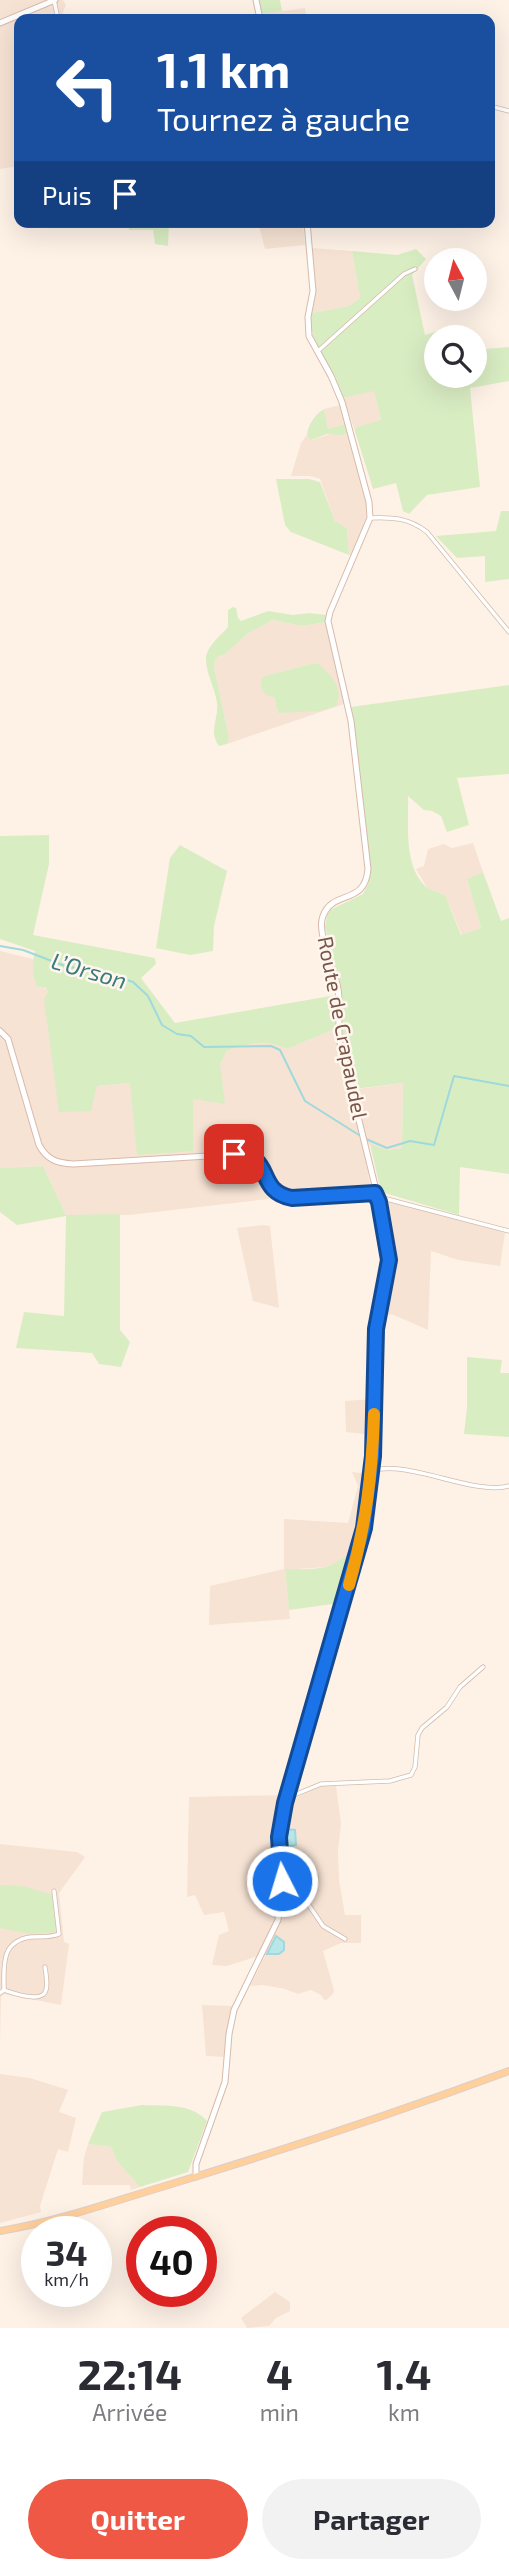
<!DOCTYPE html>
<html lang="fr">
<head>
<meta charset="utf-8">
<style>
  body { margin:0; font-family:"Exo 2",sans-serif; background:#f2f2f3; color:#2b2b33; height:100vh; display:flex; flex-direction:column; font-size:26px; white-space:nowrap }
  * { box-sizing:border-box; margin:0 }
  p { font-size:23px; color:#7c7c81 }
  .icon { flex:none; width:38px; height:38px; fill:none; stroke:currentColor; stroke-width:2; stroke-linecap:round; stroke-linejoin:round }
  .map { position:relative; height:2328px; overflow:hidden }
  .panel { display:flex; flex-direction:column; background:#fff; flex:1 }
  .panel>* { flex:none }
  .top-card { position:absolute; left:14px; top:14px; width:481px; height:214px; border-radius:14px; box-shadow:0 7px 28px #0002; background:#1a4fa0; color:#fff; overflow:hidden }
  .needle { width:46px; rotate:353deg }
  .tools { position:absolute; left:424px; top:248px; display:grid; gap:14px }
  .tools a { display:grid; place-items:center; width:63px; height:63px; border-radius:50%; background:#fff; box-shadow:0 7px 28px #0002; font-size:35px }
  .speed { position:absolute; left:21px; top:2216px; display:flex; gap:14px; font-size:35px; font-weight:700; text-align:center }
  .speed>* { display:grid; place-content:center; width:91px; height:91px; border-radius:50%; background:#fff; box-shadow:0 7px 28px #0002; line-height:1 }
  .speed small { font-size:18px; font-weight:400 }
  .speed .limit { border:10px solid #d22; background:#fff; color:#111 }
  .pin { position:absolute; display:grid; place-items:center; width:60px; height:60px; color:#fff; margin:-30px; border-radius:14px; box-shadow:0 4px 10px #0006 }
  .me { position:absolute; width:77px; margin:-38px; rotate:355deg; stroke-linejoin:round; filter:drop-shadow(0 0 5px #0008) }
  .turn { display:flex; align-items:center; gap:24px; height:147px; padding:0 28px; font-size:32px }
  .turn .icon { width:91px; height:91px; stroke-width:2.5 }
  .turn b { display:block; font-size:49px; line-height:60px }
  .then { display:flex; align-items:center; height:66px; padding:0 28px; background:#0003; gap:14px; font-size:26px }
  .eta { display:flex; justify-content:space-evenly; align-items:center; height:119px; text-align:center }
  .eta b { font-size:42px; font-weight:700; line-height:49px }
  .action { display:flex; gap:14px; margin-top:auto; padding:14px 28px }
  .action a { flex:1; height:80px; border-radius:42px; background:#ef5844; color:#fff; font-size:28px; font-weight:700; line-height:80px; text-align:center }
  .action a+a { background:#f2f2f3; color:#2b2b33 }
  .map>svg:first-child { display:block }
  .residential { fill:#f6e3d4; fill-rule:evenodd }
  .green { fill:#d9edc3 }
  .water { fill:#b9e7e9; stroke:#9fd9dc; stroke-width:2 }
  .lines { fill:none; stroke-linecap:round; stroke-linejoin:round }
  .stream { stroke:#9fd9dc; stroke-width:2 }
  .street-casing { stroke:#d3bbae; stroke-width:5 }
  .secondary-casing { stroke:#d7baab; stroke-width:7 }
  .primary-casing { stroke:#dacfcc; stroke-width:8 }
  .street { stroke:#fff; stroke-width:3.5 }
  .secondary { stroke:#fff; stroke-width:5 }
  .primary { stroke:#ffcf9c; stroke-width:6 }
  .route-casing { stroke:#114b97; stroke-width:18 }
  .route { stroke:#1a73e8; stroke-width:12 }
  .slow { stroke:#f59e0b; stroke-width:12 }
  .labels { text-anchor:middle; stroke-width:5; stroke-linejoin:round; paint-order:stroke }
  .street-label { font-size:21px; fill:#7a5549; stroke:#fff7ee }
  .water-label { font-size:23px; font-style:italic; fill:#3b7c7f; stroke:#fff7ee }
</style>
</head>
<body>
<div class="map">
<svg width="509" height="2328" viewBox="0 0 509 2328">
  <rect width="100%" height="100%" fill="#fef2e7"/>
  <g class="residential">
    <path d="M 0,0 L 63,0 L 66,5 L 63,12 L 64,19 L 19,19 L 19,166 L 0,169 Z"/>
    <path d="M 305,8 L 307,19 L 262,19 L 261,14 Z"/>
    <path d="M 258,222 L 303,222 L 305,245 L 265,249 Z"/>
    <path d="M 312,248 L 352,251 L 360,298 L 349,306 L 312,313 L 316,293 Z"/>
    <path d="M 374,390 L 381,421 L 354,428 L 343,398 Z"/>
    <path d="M 340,405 L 345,424 L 328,429 L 324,409 Z"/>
    <path d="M 333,433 L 343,435 L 348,433 L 367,500 L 366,524 L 352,556 L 349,555 L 347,528 L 335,521 L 320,479 L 310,476 L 291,476 L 301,443 L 307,435 L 312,440 Z"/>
    <path d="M 273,620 L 302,626 L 327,622 L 344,704 L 227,744 L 229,738 L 214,666 L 216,658 L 227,653 L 247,634 ZM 311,664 L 319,664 L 278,713 L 274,697 L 264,676 Z"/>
    <path d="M 473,843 L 483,872 L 467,879 L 481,928 L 462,935 L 445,895 L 427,888 L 416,869 L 424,866 L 428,849 L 444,844 L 452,848 Z"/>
    <path d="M 0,951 L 33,959 L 34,977 L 37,987 L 47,989 L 48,994 L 45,998 L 97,1086 L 130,1083 L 193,1099 L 220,1065 L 227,1051 L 247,1044 L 272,1041 L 287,1049 L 335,1029 L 350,1090 L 403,1083 L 402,1148 L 387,1150 L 363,1143 L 371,1191 L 283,1195 L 268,1199 L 129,1215 L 66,1215 L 43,1166 L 0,1168 Z"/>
    <path d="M 383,1200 L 397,1201 L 505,1233 L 500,1266 L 458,1260 L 431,1251 L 428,1330 L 394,1315 L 382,1314 L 392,1265 L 381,1205 Z"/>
    <path d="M 263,1225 L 270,1226 L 279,1308 L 253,1301 L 237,1228 Z"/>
    <path d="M 372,1399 L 372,1435 L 346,1432 L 345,1401 Z"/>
    <path d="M 352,1472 L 370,1474 L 363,1527 L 356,1553 L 350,1554 L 343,1560 L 325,1567 L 285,1570 L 290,1619 L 209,1625 L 210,1586 L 284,1569 L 284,1519 L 348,1523 L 358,1486 Z"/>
    <path d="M 320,1786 L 336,1786 L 341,1823 L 338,1851 L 339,1880 L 345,1915 L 361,1915 L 361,1943 L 341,1943 L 323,1951 L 334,1990 L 333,1994 L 325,2001 L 321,1995 L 311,1990 L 298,1994 L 285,1989 L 263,1985 L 250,1986 L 265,1956 L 258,1956 L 227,1966 L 212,1965 L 219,1935 L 229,1931 L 224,1912 L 204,1915 L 195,1895 L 187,1897 L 189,1797 L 285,1795 L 282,1805 Z"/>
    <path d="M 0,1844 L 77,1852 L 85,1857 L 59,1893 L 64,1942 L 69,1944 L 61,2005 L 5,1994 L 1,1996 L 0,2049 Z"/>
    <path d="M 202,2005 L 234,2006 L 227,2029 L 225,2057 L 206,2056 Z"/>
    <path d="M 0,2074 L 30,2078 L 68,2090 L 59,2112 L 76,2118 L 68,2152 L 58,2149 L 40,2206 L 41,2212 L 0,2223 Z"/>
    <path d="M 88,2144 L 111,2147 L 117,2161 L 140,2187 L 131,2190 L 130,2185 L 82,2185 L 84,2157 Z"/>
    <path d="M 275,2292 L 290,2302 L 290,2311 L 276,2318 L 269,2326 L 247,2328 L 241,2318 Z"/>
  </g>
  <g class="green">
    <path d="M 258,0 L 280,0 L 282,11 L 261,14 Z"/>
    <path d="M 128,222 L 169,222 L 168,246 L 155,244 L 153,230 L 129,230 Z"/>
    <path d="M 416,249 L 426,259 L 412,275 L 425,335 L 460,325 L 463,338 L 436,338 L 436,376 L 474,376 L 474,350 L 509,347 L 509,381 L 470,388 L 480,487 L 427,495 L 409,514 L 403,511 L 396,483 L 373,489 L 354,428 L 381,420 L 374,391 L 343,398 C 340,389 337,379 332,371 C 321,351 308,337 312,313 L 349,306 L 360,298 L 352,251 L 397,255 Z"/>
    <path d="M 324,409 L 328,429 L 345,424 L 348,433 L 343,435 L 327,434 L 311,440 L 307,435 C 308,425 315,414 324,409 Z"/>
    <path d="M 276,479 L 309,479 L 320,482 L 335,521 L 347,528 L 349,555 L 291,532 L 285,525 Z"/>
    <path d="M 501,511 L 509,511 L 509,579 L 485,582 L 485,556 L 457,558 L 436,536 L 496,531 Z"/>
    <path d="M 233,607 L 236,608 L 238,618 L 241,621 L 268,611 L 293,615 L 309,613 L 327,615 L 327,622 L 302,626 L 273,620 L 247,634 L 227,653 L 216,658 L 214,666 L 229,738 L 227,744 L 219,746 C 208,732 219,718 217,703 C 215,688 206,674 206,659 C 206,647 221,635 228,627 L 228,610 Z"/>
    <path d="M 311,664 L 319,664 C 331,676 345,688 336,706 L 319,711 L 278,713 L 274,697 C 263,695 262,691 261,680 L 264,676 Z"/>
    <path d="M 509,685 L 509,774 L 457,778 L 469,825 L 447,832 L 441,816 L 432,811 L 424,810 L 408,796 C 409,824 403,864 425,886 C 430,890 438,892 445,895 L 461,935 L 481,928 L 467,879 L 483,872 L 501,921 L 509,918 L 509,1174 L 460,1167 L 459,1215 L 381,1192 L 370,1144 L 387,1150 L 402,1148 L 403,1083 L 354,1089 L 341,1026 L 341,990 L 325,927 L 327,915 L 330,910 L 363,894 L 369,882 L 369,854 L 351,707 Z"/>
    <path d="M 49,835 L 49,864 L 33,935 L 155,958 L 156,964 L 141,978 L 175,1023 L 336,995 L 335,1029 L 287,1049 C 265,1038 250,1043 227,1051 L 220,1065 L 225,1104 L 193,1099 L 193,1151 L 137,1155 L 130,1083 L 97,1086 L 91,1111 L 59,1112 L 44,999 L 48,992 L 46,988 L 37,987 C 32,976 32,962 35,951 L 0,939 L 0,836 Z"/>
    <path d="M 180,845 L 227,871 L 214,926 L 213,951 L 190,955 L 156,948 L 170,858 Z"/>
    <path d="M 43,1166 L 66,1215 L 120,1214 L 120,1330 L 130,1342 L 121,1367 L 99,1364 L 92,1353 L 16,1348 L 24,1312 L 64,1316 L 66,1216 L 17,1225 L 0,1212 L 0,1168 Z"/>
    <path d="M 467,1357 L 502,1360 L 500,1373 L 509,1373 L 509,1437 L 464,1434 L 467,1408 Z"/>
    <path d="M 356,1553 L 340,1603 L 289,1610 L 285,1569 C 298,1569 313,1570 325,1567 C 337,1564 345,1554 356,1553 Z"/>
    <path d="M 0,1885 L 22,1886 L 54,1895 L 58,1932 L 30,1934 L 0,1928 Z"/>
    <path d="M 142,2105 C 165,2106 191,2103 207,2121 L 188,2172 L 140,2187 L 117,2161 L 111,2147 L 88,2144 L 102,2112 Z"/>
  </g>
  <g class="water">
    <path d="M 283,1829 L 295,1830 L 296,1845 L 286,1847 Z"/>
    <path d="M 276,1936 L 284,1942 L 284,1950 L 279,1954 L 267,1954 Z"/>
  </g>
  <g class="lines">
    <g class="stream">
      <path d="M 0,946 L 23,950 L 65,966 L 115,976 L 133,982 L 148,996 L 162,1025 L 177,1034 L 191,1036 L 204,1047 L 271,1046 L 280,1050 L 305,1101 L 359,1135"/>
      <path d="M 366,1139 L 387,1148 L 410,1141 L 434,1145 L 454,1076 L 509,1086"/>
    </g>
    <g class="street-casing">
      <g id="street">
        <path d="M 54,0 L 58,19"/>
        <path d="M 490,106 L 509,111"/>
        <path d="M 318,351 L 404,274 L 415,269"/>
        <path d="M 370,518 C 393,517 409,518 427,532 L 509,632"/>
        <path d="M 379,1197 L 509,1231"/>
        <path d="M 372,1471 C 407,1459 474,1496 509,1486"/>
        <path d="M 287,1798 L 321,1784 L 390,1781 L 411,1775 L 415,1767 L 418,1735 L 422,1728 L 447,1707 L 460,1687 L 483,1667"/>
        <path d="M 298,1889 L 323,1926 L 345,1939"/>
        <path d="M 282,1897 L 316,1877"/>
        <path d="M 4,1990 C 13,1993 43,2004 46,1990 C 48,1984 46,1974 45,1967"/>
        <path d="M 0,1993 L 4,1990 C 4,1967 0,1941 31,1937 C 40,1936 50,1938 59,1934 L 54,1891"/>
      </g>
    </g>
    <g class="secondary-casing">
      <g id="secondary">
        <path d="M 256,0 L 260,19"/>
        <path d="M 0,23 L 55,0"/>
        <path d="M 0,1031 L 8,1039 L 39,1145 C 47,1160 57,1163 73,1164 L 242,1154 C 271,1160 260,1186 284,1197 L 377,1195"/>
        <path d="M 196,2177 L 196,2164 L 225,2082 L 229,2034 L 234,2010 L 278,1920 L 282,1881 L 279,1837 L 285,1803 L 362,1537 L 373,1456 L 376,1329 L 389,1260 L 379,1202 L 340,1043 C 337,1025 341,1007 338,989 C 335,971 316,932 323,916 C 333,889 365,906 368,869 L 351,721 L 328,621 L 330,612 L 370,518 L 369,502 L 342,402 L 331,376 L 309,336 L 308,317 L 313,291 L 307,222"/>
      </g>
    </g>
    <g class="primary-casing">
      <path id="primary" d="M 0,2231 C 56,2222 111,2202 165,2186 C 281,2151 395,2113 509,2071"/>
    </g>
    <use href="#street" class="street"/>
    <use href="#secondary" class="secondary"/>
    <use href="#primary" class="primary"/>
  </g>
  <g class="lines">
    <g class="route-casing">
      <path id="route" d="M 234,1154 C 276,1155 254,1191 292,1198 L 375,1193 L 379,1202 L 389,1260 L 376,1329 L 373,1456 L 364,1528 L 285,1803 L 279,1837 L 282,1881"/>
    </g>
    <use href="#route" class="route"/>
    <path class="slow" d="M 349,1585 C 366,1525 372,1476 374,1414"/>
  </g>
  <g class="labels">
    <g class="street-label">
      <text transform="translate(342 1028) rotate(79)" y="7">Route de Crapaudel</text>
    </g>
    <g class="water-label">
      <text transform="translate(89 971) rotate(16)" y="8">L’Orson</text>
    </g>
  </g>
</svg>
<div class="tools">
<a><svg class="needle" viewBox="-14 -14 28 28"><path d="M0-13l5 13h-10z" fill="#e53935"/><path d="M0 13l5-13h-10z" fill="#7c7c81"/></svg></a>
<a><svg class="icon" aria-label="search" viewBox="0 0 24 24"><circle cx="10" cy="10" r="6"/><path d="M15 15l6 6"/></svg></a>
</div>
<div class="speed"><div>34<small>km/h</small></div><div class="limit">40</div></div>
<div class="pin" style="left:234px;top:1154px;background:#d93025"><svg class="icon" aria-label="arrive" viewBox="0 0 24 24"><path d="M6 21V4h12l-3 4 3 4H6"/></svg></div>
<svg class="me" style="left:282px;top:1881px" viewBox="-20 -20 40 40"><circle r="17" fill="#1a73e8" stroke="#fff" stroke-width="3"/><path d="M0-11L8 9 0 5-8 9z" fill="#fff"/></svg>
<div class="top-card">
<div class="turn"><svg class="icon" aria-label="left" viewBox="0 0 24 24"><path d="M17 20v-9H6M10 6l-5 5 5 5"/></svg><div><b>1.1 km</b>Tournez à gauche</div></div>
<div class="then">Puis<svg class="icon" aria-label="arrive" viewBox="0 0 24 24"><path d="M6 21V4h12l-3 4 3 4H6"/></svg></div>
</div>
</div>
<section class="panel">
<div class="eta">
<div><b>22:14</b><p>Arrivée</p></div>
<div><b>4</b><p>min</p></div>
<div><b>1.4</b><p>km</p></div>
</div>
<div class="action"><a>Quitter</a><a>Partager</a></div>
</section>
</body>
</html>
